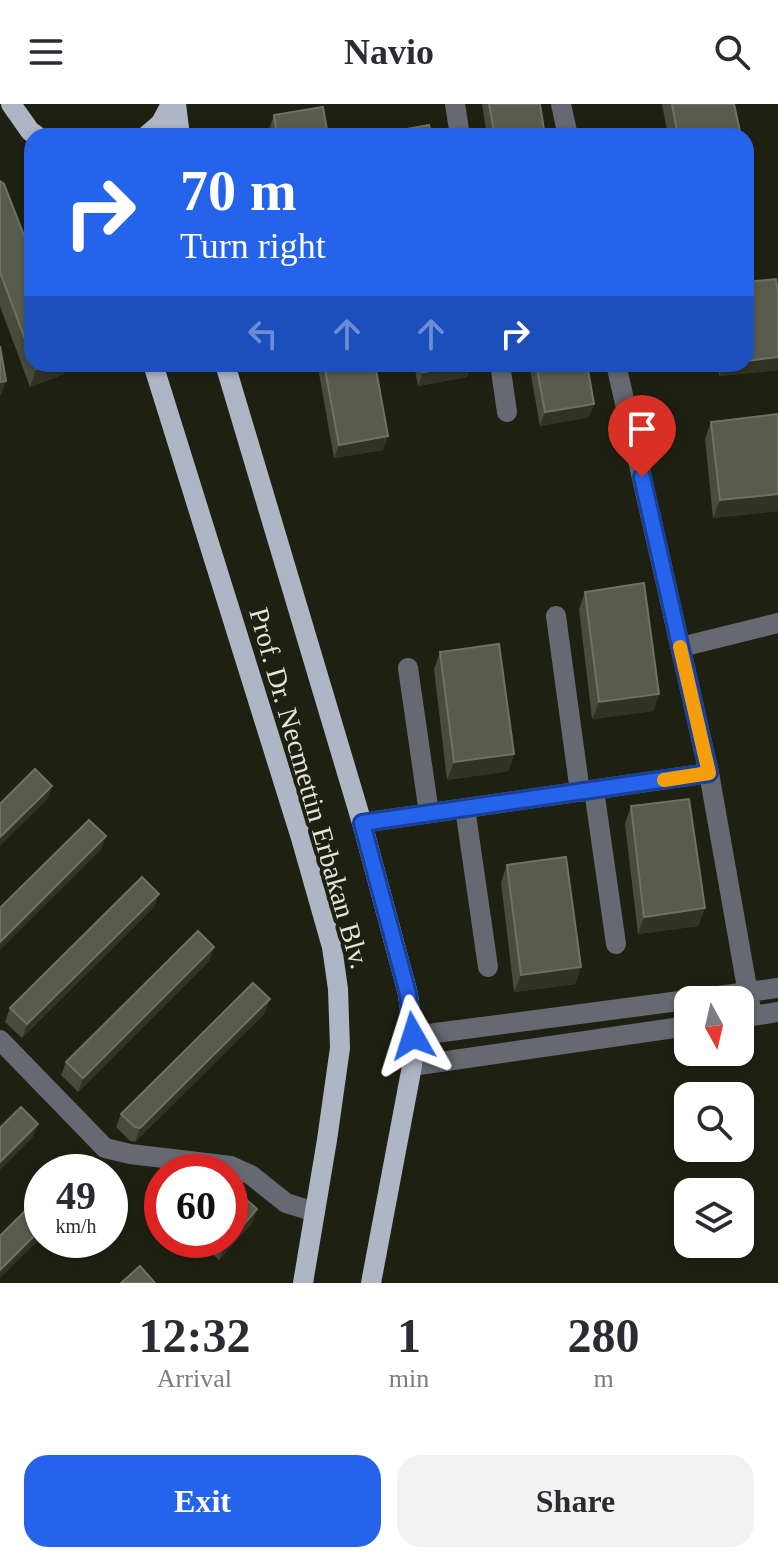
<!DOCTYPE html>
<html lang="en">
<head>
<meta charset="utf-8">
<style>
  body { margin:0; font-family:"Times New Roman",serif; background:#f2f2f3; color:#2b2b33; height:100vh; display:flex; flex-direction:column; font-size:30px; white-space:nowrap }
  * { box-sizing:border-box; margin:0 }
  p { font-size:26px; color:#7c7c81 }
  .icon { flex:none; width:44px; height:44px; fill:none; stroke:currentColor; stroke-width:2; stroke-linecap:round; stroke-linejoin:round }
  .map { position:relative; height:1179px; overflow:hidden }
  .details { display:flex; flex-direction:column; background:#fff; flex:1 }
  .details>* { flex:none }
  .guide { position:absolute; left:24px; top:24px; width:730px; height:244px; border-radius:24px; box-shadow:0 2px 6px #0004; background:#2563eb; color:#fff; overflow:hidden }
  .needle { width:52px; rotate:172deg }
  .tools { position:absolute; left:674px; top:882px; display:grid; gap:16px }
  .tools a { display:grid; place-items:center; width:80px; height:80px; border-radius:16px; background:#fff; box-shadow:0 2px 6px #0004; font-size:40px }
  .speed { position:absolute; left:24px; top:1050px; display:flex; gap:16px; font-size:40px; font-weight:700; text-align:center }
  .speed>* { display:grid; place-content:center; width:104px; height:104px; border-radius:50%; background:#fff; box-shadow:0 2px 6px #0004; line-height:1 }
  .speed small { font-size:20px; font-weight:400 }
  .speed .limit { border:12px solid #d22; background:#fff; color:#111 }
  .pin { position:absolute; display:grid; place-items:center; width:68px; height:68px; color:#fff; margin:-82px -34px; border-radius:50% 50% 50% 0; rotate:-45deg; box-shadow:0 0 8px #0007 }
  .pin .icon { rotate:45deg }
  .me { position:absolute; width:88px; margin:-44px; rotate:354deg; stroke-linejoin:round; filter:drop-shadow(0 0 6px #0008) }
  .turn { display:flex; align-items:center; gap:28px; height:168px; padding:0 24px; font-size:36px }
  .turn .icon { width:104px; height:104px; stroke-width:2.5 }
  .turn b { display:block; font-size:56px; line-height:68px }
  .lanes { display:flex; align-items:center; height:76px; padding:0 24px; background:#0003; justify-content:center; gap:40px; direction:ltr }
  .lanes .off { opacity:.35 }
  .eta { display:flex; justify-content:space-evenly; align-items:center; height:136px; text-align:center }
  .eta b { font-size:48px; font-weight:700; line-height:56px }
  .action { display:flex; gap:16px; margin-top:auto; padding:16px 24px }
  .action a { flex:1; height:92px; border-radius:24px; background:#2563eb; color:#fff; font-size:32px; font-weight:700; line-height:92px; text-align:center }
  .action a+a { background:#f2f2f3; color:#2b2b33 }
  header { display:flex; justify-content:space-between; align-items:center; height:104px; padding:0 24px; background:#fff; font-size:36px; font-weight:700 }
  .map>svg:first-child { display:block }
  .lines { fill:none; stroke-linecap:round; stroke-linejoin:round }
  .minor { stroke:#666971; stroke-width:20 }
  .major { stroke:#aeb5c4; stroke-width:20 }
  .wall { fill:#494c3c }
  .shaded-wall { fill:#313424 }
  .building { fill:#595c4d; stroke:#6f7263; stroke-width:2 }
  .route-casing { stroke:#184099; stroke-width:20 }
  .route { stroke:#2563eb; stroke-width:14 }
  .slow { stroke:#f59e0b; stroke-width:14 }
  .labels { text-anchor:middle; stroke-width:8; stroke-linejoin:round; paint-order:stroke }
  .street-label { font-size:28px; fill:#e3e5db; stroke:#1e2112 }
</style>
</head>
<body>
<header><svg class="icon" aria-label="menu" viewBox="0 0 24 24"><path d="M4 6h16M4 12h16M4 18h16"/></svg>Navio<svg class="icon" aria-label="search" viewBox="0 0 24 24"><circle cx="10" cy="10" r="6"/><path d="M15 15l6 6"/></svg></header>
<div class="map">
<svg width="778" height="1179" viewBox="0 0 778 1179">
  <rect width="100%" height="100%" fill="#1e2112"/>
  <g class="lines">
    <g class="minor">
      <path d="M 455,0 L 460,32"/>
      <path d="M 561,0 L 568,32"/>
      <path d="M 500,260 L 507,308"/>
      <path d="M 616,260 L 709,669 L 752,912"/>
      <path d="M 556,512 L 580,688"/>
      <path d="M 681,543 L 778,519"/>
      <path d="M 408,564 L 429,709"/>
      <path d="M 594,686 L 616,840"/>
      <path d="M 465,704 L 488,863"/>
      <path d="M 362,719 L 709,669"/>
      <path d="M 740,914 L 778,908"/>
      <path d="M 413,932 L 778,884"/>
      <path d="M 0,936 L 105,1044 L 130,1050 L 231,1062 L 251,1071 L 286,1099 L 315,1108"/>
      <path d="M 412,962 L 688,922"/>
    </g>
    <g class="major">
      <path d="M 11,0 L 30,27 L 37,32"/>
      <path d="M 176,0 L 180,32"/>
      <path d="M 146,32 L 161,19 L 171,0"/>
      <path d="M 153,260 L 301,734 L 332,843 L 338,885 L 340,944 L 327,1036 L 303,1179"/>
      <path d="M 225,260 L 362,719 L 408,890 L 413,932 L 412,962 L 371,1179"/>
    </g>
  </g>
  <g class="wall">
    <path d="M 482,0 L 540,0 L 545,32 L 487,32 Z"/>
    <path d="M 662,0 L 734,0 L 741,32 L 668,32 Z"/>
    <path d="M 274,11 L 328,32 L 270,32 L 269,25 Z"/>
    <path d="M 0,77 L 32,152 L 32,260 L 67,260 L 64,270 L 30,283 L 0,202 Z"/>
    <path d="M 778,189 L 778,266 L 719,272 L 718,260 L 746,260 Z"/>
    <path d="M 322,260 L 375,260 L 388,332 L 383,346 L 334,354 L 319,269 Z"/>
    <path d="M 414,260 L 472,260 L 467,273 L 418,282 Z"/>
    <path d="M 529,260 L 587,260 L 589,313 L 540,322 Z"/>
    <path d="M 778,310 L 778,407 L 713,414 L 705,335 L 711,318 Z"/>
    <path d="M 585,488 L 659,590 L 653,607 L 592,615 L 579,505 Z"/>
    <path d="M 440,548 L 514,650 L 508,667 L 447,676 L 434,565 Z"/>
    <path d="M 631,702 L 705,804 L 698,822 L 638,830 L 625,720 Z"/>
    <path d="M 507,761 L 581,863 L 575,880 L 514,888 L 501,778 Z"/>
    <path d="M 154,803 L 22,934 L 5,918 L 10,904 Z"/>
    <path d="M 214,843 L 209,857 L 78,988 L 61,971 L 66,958 Z"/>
    <path d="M 265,909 L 135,1038 L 130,1037 L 116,1023 L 121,1010 Z"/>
    <path d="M 252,1119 L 219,1156 L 196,1136 L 230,1136 Z"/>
  </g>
  <g class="shaded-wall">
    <path d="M 778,253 L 778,266 L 719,272 L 724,260 L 746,260 L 746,257 Z"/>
    <path d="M 50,260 L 67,260 L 64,270 L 30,283 L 36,265 Z"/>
    <path d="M 472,260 L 467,273 L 418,282 L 423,268 Z"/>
    <path d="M 6,277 L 1,291 L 0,291 L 0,278 Z"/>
    <path d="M 594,300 L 589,313 L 540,322 L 545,308 Z"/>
    <path d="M 388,332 L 383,346 L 334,354 L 339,341 Z"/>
    <path d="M 778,390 L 778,407 L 713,414 L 720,396 Z"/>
    <path d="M 659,590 L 653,607 L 592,615 L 599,598 Z"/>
    <path d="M 514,650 L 508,667 L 447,676 L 454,658 Z"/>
    <path d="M 52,682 L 47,696 L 0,742 L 0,733 Z"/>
    <path d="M 106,732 L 101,746 L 0,846 L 0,838 Z"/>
    <path d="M 159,790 L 154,803 L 22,934 L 27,920 Z"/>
    <path d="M 705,804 L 698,822 L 638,830 L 644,813 Z"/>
    <path d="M 214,843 L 209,857 L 78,988 L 83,974 Z"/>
    <path d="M 581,863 L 575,880 L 514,888 L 521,871 Z"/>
    <path d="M 270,895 L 265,909 L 135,1038 L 140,1024 Z"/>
    <path d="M 38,1020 L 33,1033 L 0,1066 L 0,1058 Z"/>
    <path d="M 257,1105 L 252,1119 L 219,1156 L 224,1143 Z"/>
    <path d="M 42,1124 L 42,1133 L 0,1174 L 0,1166 Z"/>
  </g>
  <g class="building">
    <path d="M 489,0 L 540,0 L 545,32 L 495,32 Z"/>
    <path d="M 672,0 L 734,0 L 741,32 L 678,32 Z"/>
    <path d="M 323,3 L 328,32 L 277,32 L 274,11 Z"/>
    <path d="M 429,21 L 431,32 L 380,32 L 380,30 Z"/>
    <path d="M 746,57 L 750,76 L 746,77 Z"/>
    <path d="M 0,77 L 4,80 L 32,152 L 32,254 L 0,168 Z"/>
    <path d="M 776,175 L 778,189 L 778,253 L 746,257 L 746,178 Z"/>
    <path d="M 0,242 L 6,277 L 0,278 Z"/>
    <path d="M 34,260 L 50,260 L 36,265 Z"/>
    <path d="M 324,260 L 375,260 L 388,332 L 339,341 Z"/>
    <path d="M 421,260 L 471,260 L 423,268 Z"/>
    <path d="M 536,260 L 587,260 L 594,300 L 545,308 Z"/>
    <path d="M 778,310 L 778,390 L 720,396 L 711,318 Z"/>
    <path d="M 644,479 L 659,590 L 599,598 L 585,488 Z"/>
    <path d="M 499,540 L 514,650 L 454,658 L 440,548 Z"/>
    <path d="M 35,665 L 52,682 L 0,733 L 0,700 Z"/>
    <path d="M 689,695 L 705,804 L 644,813 L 631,702 Z"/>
    <path d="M 89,716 L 106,732 L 0,838 L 0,804 Z"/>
    <path d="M 566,753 L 581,863 L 521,871 L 507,761 Z"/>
    <path d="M 142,773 L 159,790 L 27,920 L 10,904 Z"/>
    <path d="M 198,827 L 214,843 L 83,974 L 66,958 Z"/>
    <path d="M 253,879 L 270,895 L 140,1024 L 135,1023 L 121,1010 Z"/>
    <path d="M 21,1003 L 38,1020 L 0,1058 L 0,1024 Z"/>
    <path d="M 79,1053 L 94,1068 L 64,1068 Z"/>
    <path d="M 230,1081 L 257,1105 L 230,1136 Z"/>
    <path d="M 42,1090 L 42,1124 L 0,1166 L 0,1132 Z"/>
    <path d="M 217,1136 L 230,1136 L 224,1143 Z"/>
    <path d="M 140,1162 L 155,1179 L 121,1179 Z"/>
  </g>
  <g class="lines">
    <g class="route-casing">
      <path id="route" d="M 413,932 L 408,890 L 362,719 L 709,669 L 642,373"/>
    </g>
    <use href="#route" class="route"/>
    <path class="slow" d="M 664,676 L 709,669 L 680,543"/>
  </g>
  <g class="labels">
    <g class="street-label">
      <text transform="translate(310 684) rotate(74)" y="10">Prof. Dr. Necmettin Erbakan Blv.</text>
    </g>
  </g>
</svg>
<div class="tools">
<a><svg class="needle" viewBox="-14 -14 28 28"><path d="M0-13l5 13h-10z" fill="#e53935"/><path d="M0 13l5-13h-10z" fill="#7c7c81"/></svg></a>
<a><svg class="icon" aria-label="search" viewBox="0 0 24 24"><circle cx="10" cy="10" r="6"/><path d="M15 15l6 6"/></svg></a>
<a><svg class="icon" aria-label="layers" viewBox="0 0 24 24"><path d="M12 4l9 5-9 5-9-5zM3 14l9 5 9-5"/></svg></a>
</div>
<div class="speed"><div>49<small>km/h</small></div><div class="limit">60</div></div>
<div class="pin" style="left:642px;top:373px;background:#d93025"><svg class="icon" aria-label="arrive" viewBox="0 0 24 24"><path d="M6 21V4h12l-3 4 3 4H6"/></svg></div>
<svg class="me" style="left:413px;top:932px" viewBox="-20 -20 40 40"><path d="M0-17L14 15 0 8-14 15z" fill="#2563eb" stroke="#fff" stroke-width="4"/></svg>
<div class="guide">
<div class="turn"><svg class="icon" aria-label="right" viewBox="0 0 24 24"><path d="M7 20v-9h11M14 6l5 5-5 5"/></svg><div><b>70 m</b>Turn right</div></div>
<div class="lanes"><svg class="icon off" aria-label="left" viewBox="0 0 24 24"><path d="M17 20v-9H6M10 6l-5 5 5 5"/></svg><svg class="icon off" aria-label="ahead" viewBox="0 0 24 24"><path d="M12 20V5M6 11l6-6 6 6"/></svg><svg class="icon off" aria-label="ahead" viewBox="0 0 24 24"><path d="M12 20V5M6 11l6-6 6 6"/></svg><svg class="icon" aria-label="right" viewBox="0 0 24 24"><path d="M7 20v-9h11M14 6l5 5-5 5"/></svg></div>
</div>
</div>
<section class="details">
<div class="eta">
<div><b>12:32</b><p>Arrival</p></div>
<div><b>1</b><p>min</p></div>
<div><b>280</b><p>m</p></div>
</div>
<div class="action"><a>Exit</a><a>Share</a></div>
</section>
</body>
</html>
